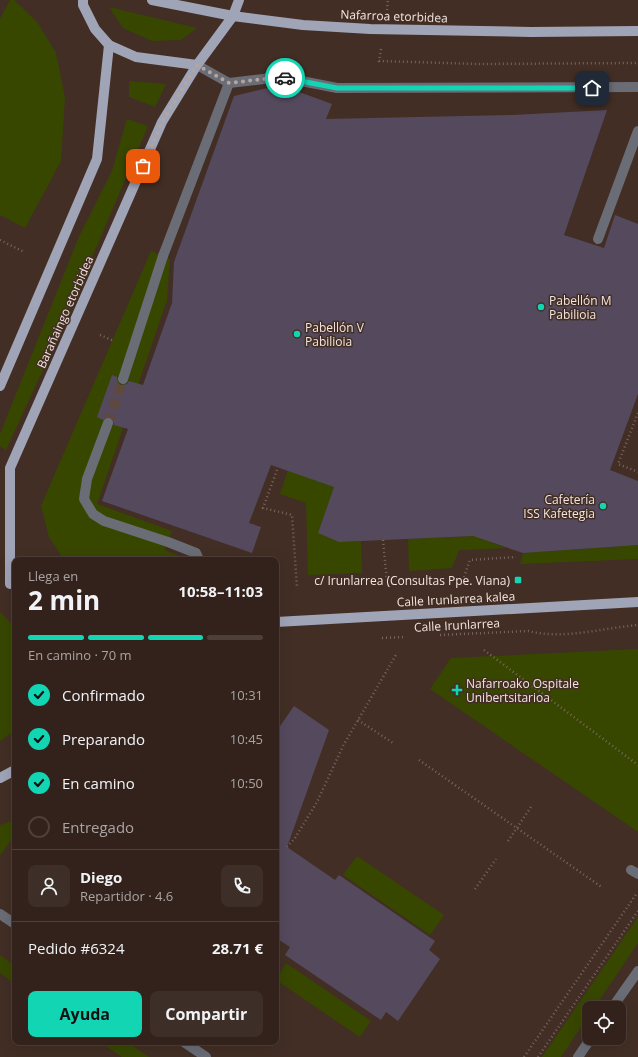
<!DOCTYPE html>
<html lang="es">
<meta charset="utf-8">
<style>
:root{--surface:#32221b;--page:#3d2f28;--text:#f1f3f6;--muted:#a8a4a3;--line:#4d3f3a;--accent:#12d5b4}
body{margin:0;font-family:"Open Sans",sans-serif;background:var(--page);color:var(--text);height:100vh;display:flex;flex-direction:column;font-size:15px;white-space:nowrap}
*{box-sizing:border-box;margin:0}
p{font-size:13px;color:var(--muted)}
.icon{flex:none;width:22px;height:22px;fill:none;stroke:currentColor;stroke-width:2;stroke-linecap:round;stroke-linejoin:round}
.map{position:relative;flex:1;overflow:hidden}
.details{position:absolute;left:12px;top:557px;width:267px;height:488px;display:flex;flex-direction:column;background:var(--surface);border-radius:8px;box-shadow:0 4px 16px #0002,0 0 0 1px var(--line)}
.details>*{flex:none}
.tools{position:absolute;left:582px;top:1001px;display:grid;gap:8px}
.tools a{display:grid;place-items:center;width:44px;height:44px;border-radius:8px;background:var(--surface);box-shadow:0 4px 16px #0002,0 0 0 1px var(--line);font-size:20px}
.pin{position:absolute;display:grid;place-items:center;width:34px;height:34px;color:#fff;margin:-17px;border-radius:8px;box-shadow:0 2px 6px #0006}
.courier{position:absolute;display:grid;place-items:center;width:40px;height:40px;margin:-20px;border:3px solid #12d5b4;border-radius:50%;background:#fff;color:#222;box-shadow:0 1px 5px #0007}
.headline em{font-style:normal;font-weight:700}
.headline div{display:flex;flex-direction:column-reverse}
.headline{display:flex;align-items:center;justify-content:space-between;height:68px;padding:0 16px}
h1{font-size:26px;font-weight:700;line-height:30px}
.bar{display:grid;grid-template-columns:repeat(4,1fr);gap:6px 4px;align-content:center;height:48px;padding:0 16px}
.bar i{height:5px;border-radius:3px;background:var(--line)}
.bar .on{background:var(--accent)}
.bar p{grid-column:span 4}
.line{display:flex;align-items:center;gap:10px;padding:0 16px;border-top:1px solid var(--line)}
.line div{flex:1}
.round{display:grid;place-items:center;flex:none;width:42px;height:42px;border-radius:8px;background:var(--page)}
ol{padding:0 16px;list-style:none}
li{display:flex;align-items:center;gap:12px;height:44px}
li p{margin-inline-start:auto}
li .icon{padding:4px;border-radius:50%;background:var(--accent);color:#111;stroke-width:4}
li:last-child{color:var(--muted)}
li i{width:22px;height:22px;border:2px solid var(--line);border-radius:50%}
.button{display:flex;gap:8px;margin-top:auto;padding:8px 16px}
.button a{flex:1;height:46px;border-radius:8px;background:var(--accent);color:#111;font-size:16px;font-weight:700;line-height:46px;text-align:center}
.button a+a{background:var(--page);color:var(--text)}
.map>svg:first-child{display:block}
.green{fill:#374700}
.building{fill:#554a5d}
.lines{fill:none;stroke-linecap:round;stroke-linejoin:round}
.minor-tunnel{stroke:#5d4940;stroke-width:10;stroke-dasharray:10 5;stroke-linecap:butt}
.path{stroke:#79665e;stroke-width:2.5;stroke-dasharray:1 3;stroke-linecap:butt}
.minor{stroke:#6a6c76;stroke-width:10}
.major{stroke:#a0a4b7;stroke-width:10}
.minor-bridge{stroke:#6a6c76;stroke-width:10}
.done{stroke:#b5a59e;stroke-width:4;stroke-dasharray:0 7.2}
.route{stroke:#12d5b4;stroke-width:5}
.poi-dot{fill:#12d5b4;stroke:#422e24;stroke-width:1.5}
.labels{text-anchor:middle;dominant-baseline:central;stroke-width:3;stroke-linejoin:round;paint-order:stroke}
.street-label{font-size:12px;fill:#f3e5df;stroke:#422e24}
.poi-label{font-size:12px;fill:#f3e5df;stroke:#422e24;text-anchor:start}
</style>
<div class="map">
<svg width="638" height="1057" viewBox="0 0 638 1057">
<rect width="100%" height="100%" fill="#422e24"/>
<g class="green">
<polygon points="10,0 14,0 38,23 56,53 65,97 61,161 25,228 0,215 0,19"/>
<polygon points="109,7 197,28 181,40 152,41 123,28"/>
<polygon points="129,81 166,84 155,107 129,97"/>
<polygon points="127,119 148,126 59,335 6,450 0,446 0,434 78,239 112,171"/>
<polygon points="151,251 170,259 167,300 97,504 172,531 165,550 189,560 64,560 49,537 41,506"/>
<polygon points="288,470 334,487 318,533 339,542 361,541 362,573 308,575 306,503 280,494"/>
<polygon points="473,536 507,548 459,550 452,568 409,571 408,539"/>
<polygon points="638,545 638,559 520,564 523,553"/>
<polygon points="0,612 15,628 15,726 11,733 0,741"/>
<polygon points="638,649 638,832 430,689 451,658"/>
<polygon points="15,820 15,834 0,856 0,825"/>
<polygon points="357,856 444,915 430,935 343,875"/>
<polygon points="638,917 638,943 594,1008 589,1008 589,1015 561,1057 542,1057"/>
<polygon points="0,955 15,966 15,984 0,973"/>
<polygon points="286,963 371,1021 360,1037 276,980"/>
<polygon points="100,1042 127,1042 149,1057 122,1057"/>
</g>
<g class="building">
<polygon points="280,85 332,104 326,119 513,115 607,110 564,235 604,248 615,215 638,224 638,394 610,470 638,481 638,545 523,553 473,536 339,542 318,533 334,487 271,465 249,523 261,527 252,553 102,501 128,429 114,425 113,419 111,417 107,417 103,420 97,417 112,375 117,377 118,383 121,385 127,384 129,381 143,385 172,303 174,262 234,96"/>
<polygon points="294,706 329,730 287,847 335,880 339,875 435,941 429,950 440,959 398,1021 386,1012 381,1020 285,955 290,947 276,938 276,732"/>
</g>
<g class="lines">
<polyline class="minor-tunnel" points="108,423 123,379"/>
<g class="path">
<polyline points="387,10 388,0"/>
<polyline points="381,49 379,61 478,64 638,63"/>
<polyline points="0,240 24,252"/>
<polyline points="100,335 114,341"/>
<polyline points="638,413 618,464 638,472"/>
<polyline points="277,470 263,508 292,515 297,587"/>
<polyline points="383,540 387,582"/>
<polyline points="464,577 470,560 516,557"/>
<path d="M 440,635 L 528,631 C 564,640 602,628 638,625"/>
<polyline points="382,638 405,637"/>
<polyline points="484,650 638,765"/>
<polyline points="358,720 393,743"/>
<polyline points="419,760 603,888"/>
<polyline points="508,841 531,807"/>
<polyline points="287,847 295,838 317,802 343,746 397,653"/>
<polyline points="475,889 496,859"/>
<polyline points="524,1057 637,893"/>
<polyline points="538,1057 638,911"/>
</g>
<g class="minor">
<polyline points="197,65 229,83 281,77 337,88 638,87"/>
<polyline points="598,239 638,131"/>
<polyline points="163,256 229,83"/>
<polyline points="108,423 87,479 84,499 93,514 104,521 168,542 196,553 199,560"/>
<polyline points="631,870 638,874"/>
<polyline points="0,914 15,924"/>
<polyline points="612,1008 638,971"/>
<polyline points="184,1042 206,1057"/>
<polyline points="578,1057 591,1038"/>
</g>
<g class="major">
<polyline points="83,0 83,5 95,29 109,45 136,57 197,65"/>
<polyline points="152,0 233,16 303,25 370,29 531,32 638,31"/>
<polyline points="0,386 97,159 109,45"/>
<polyline points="10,584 10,468 162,122 197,65 233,16 239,0"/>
<polyline points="276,622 638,602"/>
<polyline points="0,778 15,770"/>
</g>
<polyline class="minor-bridge" points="123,379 163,256"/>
</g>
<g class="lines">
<polyline class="done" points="143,166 162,122 197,65 229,83 281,77 285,78"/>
<polyline class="route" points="285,78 337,88 592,88"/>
</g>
<g class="poi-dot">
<circle cx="541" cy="307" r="4"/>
<circle cx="297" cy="334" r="4"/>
<circle cx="603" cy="506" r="4"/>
<rect x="514" y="576" width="8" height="8" rx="2"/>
<path d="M455 684h4v4h4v4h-4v4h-4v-4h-4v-4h4z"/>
</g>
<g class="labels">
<g class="street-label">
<text transform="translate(394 16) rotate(2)">Nafarroa etorbidea</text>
<text transform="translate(65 312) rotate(-66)">Barañaingo etorbidea</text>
<text transform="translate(456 599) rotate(-3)">Calle Irunlarrea kalea</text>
<text transform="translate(457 625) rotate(-3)">Calle Irunlarrea</text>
</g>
<g class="poi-label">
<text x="549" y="300">Pabellón M<tspan x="549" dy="14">Pabilioia</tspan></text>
<text x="305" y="327">Pabellón V<tspan x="305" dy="14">Pabilioia</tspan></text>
<text x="595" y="499" text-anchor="end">Cafetería<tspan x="595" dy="14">ISS Kafetegia</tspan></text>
<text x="510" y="580" text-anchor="end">c/ Irunlarrea (Consultas Ppe. Viana)</text>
<text x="466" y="683">Nafarroako Ospitale<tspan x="466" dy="14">Unibertsitarioa</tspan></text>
</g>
</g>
</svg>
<div class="tools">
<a><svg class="icon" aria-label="locate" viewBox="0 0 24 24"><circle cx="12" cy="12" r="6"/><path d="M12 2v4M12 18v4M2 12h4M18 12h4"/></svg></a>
</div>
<div class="pin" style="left:143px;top:166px;background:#ea580c"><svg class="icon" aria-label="bag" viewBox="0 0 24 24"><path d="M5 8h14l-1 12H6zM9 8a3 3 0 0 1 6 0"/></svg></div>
<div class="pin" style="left:592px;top:88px;background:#1f2937"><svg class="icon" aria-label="home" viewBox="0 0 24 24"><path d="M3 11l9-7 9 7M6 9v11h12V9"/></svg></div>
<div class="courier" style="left:285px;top:78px"><svg class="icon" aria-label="car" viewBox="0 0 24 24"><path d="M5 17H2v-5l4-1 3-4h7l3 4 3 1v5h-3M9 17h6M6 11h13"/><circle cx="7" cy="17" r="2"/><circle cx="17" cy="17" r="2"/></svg></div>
<section class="details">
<div class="headline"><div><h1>2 min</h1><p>Llega en</p></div><em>10:58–11:03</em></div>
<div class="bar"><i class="on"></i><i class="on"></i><i class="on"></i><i></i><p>En camino · 70 m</p></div>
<ol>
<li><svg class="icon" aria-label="check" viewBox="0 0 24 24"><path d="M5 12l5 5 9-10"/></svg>Confirmado<p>10:31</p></li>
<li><svg class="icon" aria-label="check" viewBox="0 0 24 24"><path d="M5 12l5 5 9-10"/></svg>Preparando<p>10:45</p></li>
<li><svg class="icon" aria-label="check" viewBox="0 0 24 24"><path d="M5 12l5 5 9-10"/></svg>En camino<p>10:50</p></li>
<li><i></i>Entregado</li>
</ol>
<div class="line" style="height:72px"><a class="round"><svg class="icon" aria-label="person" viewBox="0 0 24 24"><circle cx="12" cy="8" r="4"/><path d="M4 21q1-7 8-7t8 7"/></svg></a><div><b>Diego</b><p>Repartidor · 4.6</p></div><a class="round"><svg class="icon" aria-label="phone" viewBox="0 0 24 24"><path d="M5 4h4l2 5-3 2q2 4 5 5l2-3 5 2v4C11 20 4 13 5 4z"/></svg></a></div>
<div class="line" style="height:52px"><div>Pedido #6324</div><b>28.71 €</b></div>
<div class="button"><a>Ayuda</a><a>Compartir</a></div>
</section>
</div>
